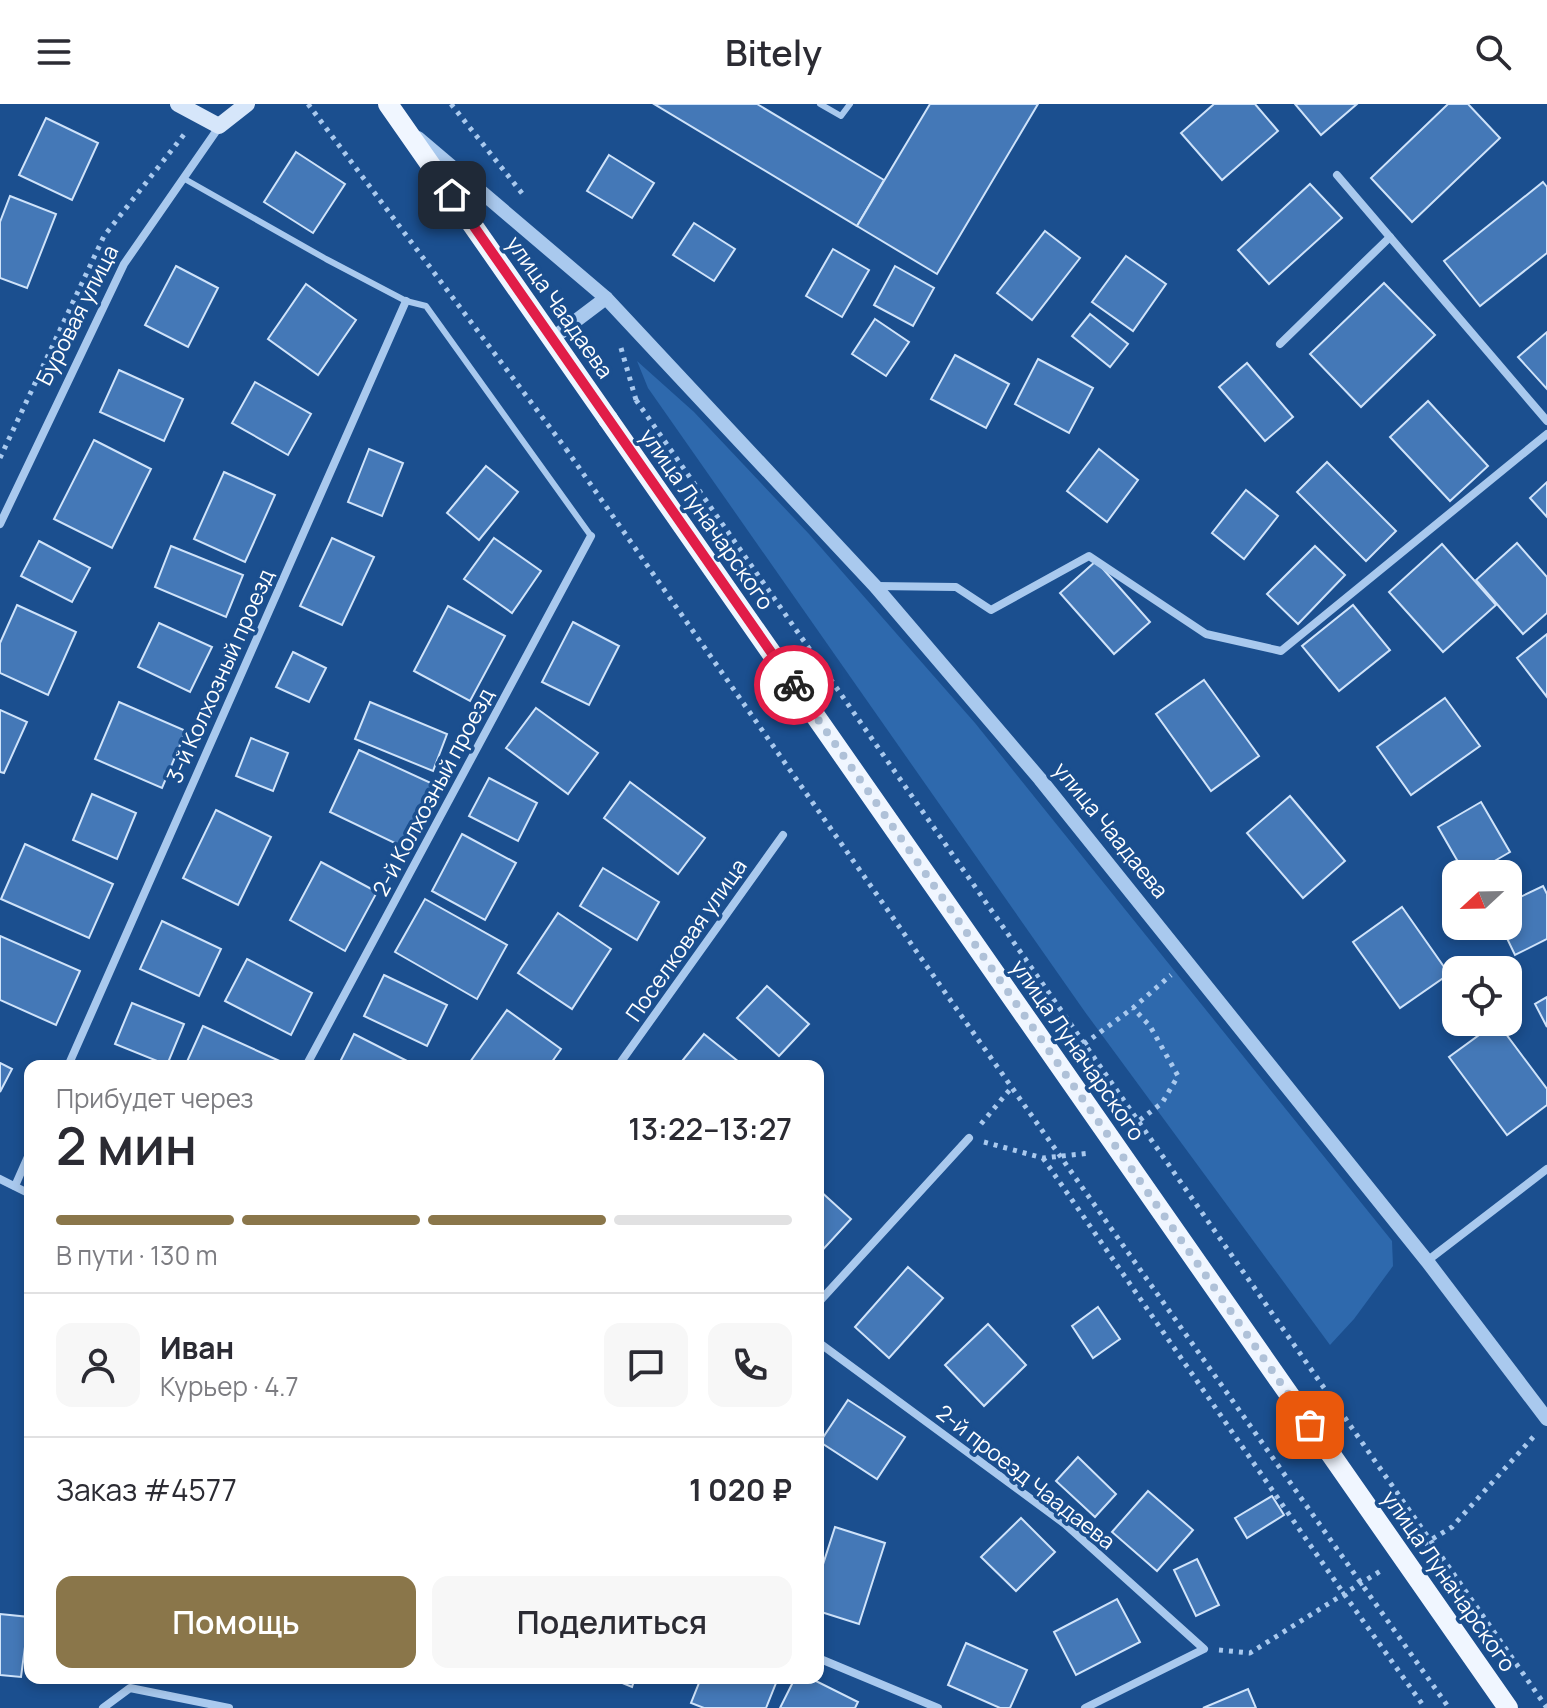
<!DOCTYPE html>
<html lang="ru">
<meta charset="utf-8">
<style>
:root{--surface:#fff;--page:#f7f7f7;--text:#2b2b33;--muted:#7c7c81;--line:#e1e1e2;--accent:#8a764a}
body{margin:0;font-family:Manrope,sans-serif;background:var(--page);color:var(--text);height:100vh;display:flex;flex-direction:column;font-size:30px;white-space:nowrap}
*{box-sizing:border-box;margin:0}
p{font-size:26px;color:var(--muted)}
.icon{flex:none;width:44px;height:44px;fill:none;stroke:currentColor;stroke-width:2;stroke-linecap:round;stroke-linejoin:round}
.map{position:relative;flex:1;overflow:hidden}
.details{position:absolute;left:24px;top:956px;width:800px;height:624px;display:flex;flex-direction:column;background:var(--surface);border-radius:16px;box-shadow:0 4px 12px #0003}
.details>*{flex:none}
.needle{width:52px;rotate:248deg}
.fabs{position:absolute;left:1442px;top:756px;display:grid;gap:16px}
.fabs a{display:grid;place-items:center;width:80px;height:80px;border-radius:16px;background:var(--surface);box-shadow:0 4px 12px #0003;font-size:40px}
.pin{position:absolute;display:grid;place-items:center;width:68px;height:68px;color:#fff;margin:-34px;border-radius:16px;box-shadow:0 4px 12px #0006}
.courier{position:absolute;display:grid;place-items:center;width:80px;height:80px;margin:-40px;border:6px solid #e11d48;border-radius:50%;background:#fff;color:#222;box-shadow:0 2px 10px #0007}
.head em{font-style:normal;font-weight:600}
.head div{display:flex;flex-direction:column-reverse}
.head{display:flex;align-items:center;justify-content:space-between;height:136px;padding:0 32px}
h1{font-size:52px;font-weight:600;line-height:60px}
.bar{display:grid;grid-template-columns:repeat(4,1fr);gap:12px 8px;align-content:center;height:96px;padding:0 32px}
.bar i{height:10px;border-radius:6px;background:var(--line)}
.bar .active{background:var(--accent)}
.bar p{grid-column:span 4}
.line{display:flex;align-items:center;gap:20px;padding:0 32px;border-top:2px solid var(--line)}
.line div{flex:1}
.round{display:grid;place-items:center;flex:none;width:84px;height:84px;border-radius:16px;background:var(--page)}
.cta{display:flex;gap:16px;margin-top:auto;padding:16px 32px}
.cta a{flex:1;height:92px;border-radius:16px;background:var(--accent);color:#fff;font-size:32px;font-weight:600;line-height:92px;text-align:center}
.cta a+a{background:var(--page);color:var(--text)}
header{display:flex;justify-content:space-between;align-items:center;height:104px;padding:0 32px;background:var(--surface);font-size:36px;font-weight:600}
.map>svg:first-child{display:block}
.green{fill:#2e69ad}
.building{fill:#4478b7;stroke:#cfe3fa;stroke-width:2}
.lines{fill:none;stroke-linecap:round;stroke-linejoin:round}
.path{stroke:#a9c9ee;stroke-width:5;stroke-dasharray:4 6;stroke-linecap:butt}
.service{stroke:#a9c9ee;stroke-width:6}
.minor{stroke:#a9c9ee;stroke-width:8}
.tertiary{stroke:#a9c9ee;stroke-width:14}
.secondary{stroke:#d6e6fa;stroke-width:16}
.primary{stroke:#f0f6ff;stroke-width:20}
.path-bridge{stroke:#a9c9ee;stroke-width:5;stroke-dasharray:4 6;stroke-linecap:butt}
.primary-bridge{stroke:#f0f6ff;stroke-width:20}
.done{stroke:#afc1d8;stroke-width:8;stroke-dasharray:0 14.4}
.route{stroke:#e11d48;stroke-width:10}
.labels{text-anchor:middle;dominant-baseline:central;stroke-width:7;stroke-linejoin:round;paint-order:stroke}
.street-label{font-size:22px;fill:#fff;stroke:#1b4f8f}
</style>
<header><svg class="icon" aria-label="menu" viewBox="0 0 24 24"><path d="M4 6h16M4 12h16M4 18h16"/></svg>Bitely<svg class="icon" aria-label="search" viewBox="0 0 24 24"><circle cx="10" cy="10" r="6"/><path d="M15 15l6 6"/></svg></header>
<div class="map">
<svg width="1547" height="1604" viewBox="0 0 1547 1604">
<rect width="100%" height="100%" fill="#1b4f8f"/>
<polygon class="green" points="637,257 694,308 809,430 975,619 1392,1137 1393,1162 1354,1215 1330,1241 1085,908 648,284"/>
<g class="building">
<polygon points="654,0 757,0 884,76 857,122"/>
<polygon points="930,0 1038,0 937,170 857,122"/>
<polygon points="1214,0 1255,0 1278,27 1222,76 1181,29"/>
<polygon points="1295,0 1357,0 1321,31"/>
<polygon points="1448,0 1468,0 1500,34 1412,118 1371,74"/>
<polygon points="46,14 98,39 72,96 19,71"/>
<polygon points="296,48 345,80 313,129 264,98"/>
<polygon points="609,51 654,79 632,114 587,87"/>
<polygon points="1543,78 1547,83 1547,149 1480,202 1444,157"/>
<polygon points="1310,80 1342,114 1269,180 1238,146"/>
<polygon points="10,92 56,110 27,184 0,174 0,118"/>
<polygon points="694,119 735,145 714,177 673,151"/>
<polygon points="1045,127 1080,154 1032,216 997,189"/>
<polygon points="833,145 869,166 842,213 806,192"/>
<polygon points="1126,152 1166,180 1133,227 1092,198"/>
<polygon points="176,162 218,184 188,243 145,221"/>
<polygon points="895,162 934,184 913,222 874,201"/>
<polygon points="1384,179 1435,231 1361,303 1310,250"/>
<polygon points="306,180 356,216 318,271 268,235"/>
<polygon points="1090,210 1128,240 1110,263 1072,232"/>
<polygon points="875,215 909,238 886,272 852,250"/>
<polygon points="1547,228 1547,285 1518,253"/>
<polygon points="955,251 1009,280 986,324 931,295"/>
<polygon points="1038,255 1093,284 1069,329 1015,300"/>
<polygon points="1247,259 1293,313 1265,337 1219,283"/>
<polygon points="119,266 183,295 164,337 100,308"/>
<polygon points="255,278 311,310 288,351 232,319"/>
<polygon points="1428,297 1488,362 1450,397 1390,333"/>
<polygon points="94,336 151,365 112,444 54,415"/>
<polygon points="369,345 403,359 382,412 348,398"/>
<polygon points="1099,345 1138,376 1107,418 1067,387"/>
<polygon points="1327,358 1396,427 1366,457 1297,388"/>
<polygon points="486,362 518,388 479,436 447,409"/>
<polygon points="224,368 275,391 245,458 194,435"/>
<polygon points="1547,378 1547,413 1530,394"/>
<polygon points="1246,386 1278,412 1244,455 1212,429"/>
<polygon points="332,434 374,453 342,521 300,502"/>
<polygon points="494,434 541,467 512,509 464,475"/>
<polygon points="39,437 90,464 72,498 21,472"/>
<polygon points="1517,439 1547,473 1547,509 1523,530 1476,476"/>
<polygon points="1442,440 1496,501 1443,548 1389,488"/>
<polygon points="171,442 243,471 226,513 155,483"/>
<polygon points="1315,442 1345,471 1298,520 1267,490"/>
<polygon points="1096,457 1150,518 1114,550 1060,489"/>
<polygon points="17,501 76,528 48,591 0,569 0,539"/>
<polygon points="1353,501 1390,546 1339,587 1302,542"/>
<polygon points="448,502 505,532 470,597 414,567"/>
<polygon points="573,518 619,542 589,601 542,578"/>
<polygon points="159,519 212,543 190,588 138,563"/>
<polygon points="1547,530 1547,593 1517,554"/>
<polygon points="293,548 326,564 309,598 276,583"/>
<polygon points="1204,576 1259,652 1211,687 1156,610"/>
<polygon points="1445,594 1480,642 1411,691 1377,643"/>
<polygon points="119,598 186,627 162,684 95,655"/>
<polygon points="370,598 447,630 433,667 355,635"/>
<polygon points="536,604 598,649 568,690 506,644"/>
<polygon points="0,606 27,618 4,669 0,668"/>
<polygon points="251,634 288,649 273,687 236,672"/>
<polygon points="359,646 433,680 403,743 330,708"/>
<polygon points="489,674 537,699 518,737 469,712"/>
<polygon points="630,678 705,734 678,770 604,714"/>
<polygon points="92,690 136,709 117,755 73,736"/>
<polygon points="1290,692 1345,757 1303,794 1247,729"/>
<polygon points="1481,698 1510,748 1472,770 1465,770 1438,723"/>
<polygon points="216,706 271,733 238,801 183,774"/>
<polygon points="462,730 516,759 485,816 432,787"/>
<polygon points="25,740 113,780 89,834 1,795"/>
<polygon points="321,758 377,788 345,847 290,816"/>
<polygon points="603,764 659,798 637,836 580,802"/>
<polygon points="1543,782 1547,790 1547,835 1515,851 1501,822 1508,822 1508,799"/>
<polygon points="425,795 507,841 477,895 395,848"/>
<polygon points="1402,803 1449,870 1400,904 1353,838"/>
<polygon points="558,809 611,845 572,905 518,869"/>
<polygon points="162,817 221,845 199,892 140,865"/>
<polygon points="0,832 80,867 56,921 0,896"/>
<polygon points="247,855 312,889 291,931 225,897"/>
<polygon points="384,871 447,901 427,942 364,912"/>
<polygon points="767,882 809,920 779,952 737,914"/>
<polygon points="1547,893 1547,923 1535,900"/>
<polygon points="132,899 184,920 167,961 115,940"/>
<polygon points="507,906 561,945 549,962 475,962 470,958"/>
<polygon points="1497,918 1547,985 1547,1001 1507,1031 1449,953"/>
<polygon points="203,922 284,959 282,962 185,962"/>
<polygon points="354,930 413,960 412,962 338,962"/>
<polygon points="704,930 744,962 678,962"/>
<polygon points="0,959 12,965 0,988"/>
<polygon points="818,1085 851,1115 818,1151"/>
<polygon points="908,1163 943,1194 889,1254 855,1223"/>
<polygon points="1098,1203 1120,1235 1093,1254 1072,1222"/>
<polygon points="988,1220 1026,1261 984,1302 945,1261"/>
<polygon points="848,1296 905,1333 877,1375 820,1338"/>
<polygon points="1078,1353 1116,1390 1095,1413 1056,1377"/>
<polygon points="1148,1387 1193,1426 1157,1467 1112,1428"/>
<polygon points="1272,1392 1284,1411 1247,1434 1235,1414"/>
<polygon points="1021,1414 1055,1448 1016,1487 981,1453"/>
<polygon points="835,1423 885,1439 859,1520 818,1507 818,1476"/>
<polygon points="1197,1455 1219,1501 1196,1512 1174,1466"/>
<polygon points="1117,1495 1140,1538 1076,1571 1054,1528"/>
<polygon points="0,1510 29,1513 21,1573 0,1571"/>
<polygon points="966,1539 1027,1566 1010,1604 1000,1604 948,1581"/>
<polygon points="610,1574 635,1574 632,1583"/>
<polygon points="701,1574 778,1574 766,1604 704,1604 691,1599"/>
<polygon points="795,1574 810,1574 858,1598 855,1604 780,1604"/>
<polygon points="1248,1585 1256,1604 1203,1604"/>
</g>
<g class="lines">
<g class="path">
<polyline points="308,0 566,345"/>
<polyline points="451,0 525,93"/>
<polyline points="621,244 636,296"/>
<polyline points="0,354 104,132 186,28"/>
<polyline points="1084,940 1133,904 1171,871"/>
<polyline points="981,1020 1012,983"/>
<polyline points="1132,1022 1162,999 1178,972 1150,922 1133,904"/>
<polyline points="984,1038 1043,1054 1091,1049"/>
<polyline points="1043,1054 1344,1490 1425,1604"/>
<polyline points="1424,1440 1452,1423 1536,1330"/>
<polyline points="1219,1546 1250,1549 1382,1466"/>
</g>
<g class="service">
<polyline points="820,0 841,12 850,0"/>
<polyline points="183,74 326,155 406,197 426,202 591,432"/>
</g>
<g class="minor">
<polyline points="1337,71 1547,317"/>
<polyline points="1280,240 1390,133"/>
<polyline points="0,420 124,160 219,23"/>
<polyline points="876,482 956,483 991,506 1089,452 1206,530 1281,547 1547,330"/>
<polyline points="68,962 406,197"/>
<polyline points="306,962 591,432"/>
<polyline points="618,962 783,731"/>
<polyline points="0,1075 30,1090"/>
<polyline points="15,1082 30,1048"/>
<polyline points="1427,1157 1547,1065"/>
<polyline points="818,1199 969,1034"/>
<polyline points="818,1238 1065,1420 1204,1545 1085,1604"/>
<polyline points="818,1554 938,1604"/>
<polyline points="103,1604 130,1584 229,1604"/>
</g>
<g class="tertiary">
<polyline points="418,34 606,194 875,482 1040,675 1427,1157 1547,1315"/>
<polyline points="553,234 606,194"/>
</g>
<polyline class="secondary" points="178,0 219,22 247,0"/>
<polyline class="primary" points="388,0 608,315"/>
<g class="path-bridge">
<polyline points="636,296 1547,1604"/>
<polyline points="566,345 965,917 1449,1604"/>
</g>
<polyline class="primary-bridge" points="608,315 1508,1604"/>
</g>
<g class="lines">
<polyline class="done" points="794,581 1310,1321"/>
<polyline class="route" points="452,91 794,581"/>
</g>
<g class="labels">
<g class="street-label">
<text transform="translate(560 203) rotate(55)">улица Чаадаева</text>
<text transform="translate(77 211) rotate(-63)">Буровая улица</text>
<text transform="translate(707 415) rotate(55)">улица Луначарского</text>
<text transform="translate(220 572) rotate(-66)">3-й Колхозный проезд</text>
<text transform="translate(433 688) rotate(-62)">2-й Колхозный проезд</text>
<text transform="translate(1111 726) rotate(51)">улица Чаадаева</text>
<text transform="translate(686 836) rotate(-55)">Поселковая улица</text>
<text transform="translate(1078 946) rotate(55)">улица Луначарского</text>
<text transform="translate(1026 1373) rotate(38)">2-й проезд Чаадаева</text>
<text transform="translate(1449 1477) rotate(55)">улица Луначарского</text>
</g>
</g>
</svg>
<div class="fabs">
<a><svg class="needle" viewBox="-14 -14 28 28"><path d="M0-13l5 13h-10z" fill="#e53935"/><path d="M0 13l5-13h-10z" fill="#7c7c81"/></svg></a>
<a><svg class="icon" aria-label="locate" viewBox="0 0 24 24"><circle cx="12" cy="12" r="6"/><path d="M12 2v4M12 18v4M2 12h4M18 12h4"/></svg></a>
</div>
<div class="pin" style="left:1310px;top:1321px;background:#ea580c"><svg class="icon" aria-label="bag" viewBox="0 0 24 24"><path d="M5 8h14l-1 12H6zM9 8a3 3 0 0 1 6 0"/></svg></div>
<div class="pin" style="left:452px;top:91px;background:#1f2937"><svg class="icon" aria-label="home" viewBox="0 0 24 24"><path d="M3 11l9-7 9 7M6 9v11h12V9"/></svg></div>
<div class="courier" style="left:794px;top:581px"><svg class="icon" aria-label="bike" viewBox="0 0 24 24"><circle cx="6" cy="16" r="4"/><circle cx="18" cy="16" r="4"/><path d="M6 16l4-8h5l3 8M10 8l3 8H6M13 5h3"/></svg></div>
<section class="details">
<div class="head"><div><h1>2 мин</h1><p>Прибудет через</p></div><em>13:22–13:27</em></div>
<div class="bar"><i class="active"></i><i class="active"></i><i class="active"></i><i></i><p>В пути · 130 m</p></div>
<div class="line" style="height:144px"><a class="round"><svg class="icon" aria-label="person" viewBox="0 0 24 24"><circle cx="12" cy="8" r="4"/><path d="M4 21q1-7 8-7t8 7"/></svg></a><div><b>Иван</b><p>Курьер · 4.7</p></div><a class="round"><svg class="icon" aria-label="chat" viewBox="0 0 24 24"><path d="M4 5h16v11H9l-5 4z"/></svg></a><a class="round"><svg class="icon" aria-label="phone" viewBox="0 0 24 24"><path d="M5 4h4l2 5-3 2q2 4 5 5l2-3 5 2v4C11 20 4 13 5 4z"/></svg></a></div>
<div class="line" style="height:104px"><div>Заказ #4577</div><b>1 020 ₽</b></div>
<div class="cta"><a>Помощь</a><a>Поделиться</a></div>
</section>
</div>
